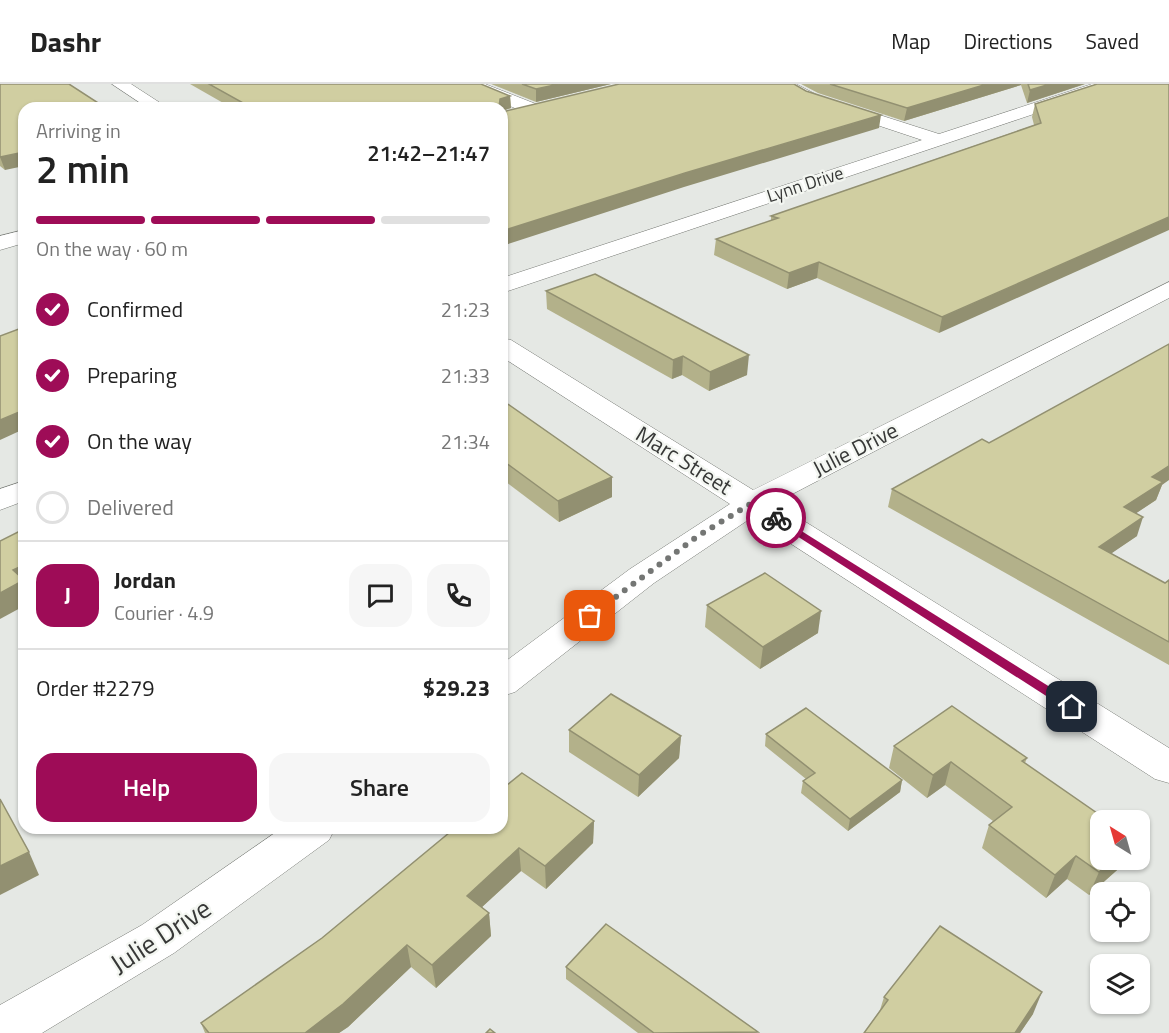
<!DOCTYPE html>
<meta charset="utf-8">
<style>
:root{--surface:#fff;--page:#f6f6f6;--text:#222;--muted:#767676;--line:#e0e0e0;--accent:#9e0c57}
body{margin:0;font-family:"Titillium Web",sans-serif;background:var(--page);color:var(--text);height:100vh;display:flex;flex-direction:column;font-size:22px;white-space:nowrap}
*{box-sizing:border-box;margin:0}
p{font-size:20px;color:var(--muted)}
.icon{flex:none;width:33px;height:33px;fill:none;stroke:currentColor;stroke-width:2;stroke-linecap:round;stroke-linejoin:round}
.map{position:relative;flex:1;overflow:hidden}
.details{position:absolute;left:18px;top:18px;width:490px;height:732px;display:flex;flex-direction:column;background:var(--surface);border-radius:18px;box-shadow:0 2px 4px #0004}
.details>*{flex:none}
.needle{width:39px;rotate:323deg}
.tools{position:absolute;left:1090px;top:726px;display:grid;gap:12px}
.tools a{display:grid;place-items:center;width:60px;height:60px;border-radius:12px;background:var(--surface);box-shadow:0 2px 4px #0004;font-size:30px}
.pin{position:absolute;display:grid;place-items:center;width:51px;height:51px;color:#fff;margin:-26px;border-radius:12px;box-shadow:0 3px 9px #0006}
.courier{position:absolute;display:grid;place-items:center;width:60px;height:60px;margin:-30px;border:4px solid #9e0c57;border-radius:50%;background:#fff;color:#222;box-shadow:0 2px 8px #0007}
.summary em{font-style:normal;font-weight:600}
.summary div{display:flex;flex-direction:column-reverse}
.summary{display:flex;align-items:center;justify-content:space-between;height:102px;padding:0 18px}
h1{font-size:39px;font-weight:600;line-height:45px}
.bar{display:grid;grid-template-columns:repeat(4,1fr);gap:9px 6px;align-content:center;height:72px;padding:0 18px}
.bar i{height:8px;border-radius:4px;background:var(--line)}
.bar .active{background:var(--accent)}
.bar p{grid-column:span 4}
.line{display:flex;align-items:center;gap:15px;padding:0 18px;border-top:2px solid var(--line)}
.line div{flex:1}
.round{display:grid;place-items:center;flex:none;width:63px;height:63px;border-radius:18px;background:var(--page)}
ol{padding:0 18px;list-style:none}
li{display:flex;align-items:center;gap:18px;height:66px}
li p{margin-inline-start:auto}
li .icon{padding:6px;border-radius:50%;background:var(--accent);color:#fff;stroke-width:4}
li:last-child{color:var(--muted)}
li i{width:33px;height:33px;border:3px solid var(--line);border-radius:50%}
.action{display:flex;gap:12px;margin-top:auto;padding:12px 18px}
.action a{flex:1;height:69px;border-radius:18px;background:var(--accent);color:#fff;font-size:24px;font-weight:600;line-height:69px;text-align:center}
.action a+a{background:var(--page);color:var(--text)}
header{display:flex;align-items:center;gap:36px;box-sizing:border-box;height:84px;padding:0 30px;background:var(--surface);border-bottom:2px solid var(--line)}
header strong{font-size:28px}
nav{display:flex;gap:33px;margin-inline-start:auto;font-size:21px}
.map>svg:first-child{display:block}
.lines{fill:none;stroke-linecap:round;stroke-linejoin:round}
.minor-casing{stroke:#787b76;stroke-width:1}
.minor{fill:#fff;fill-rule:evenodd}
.wall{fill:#b3b18a}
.shaded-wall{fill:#929071}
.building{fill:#d0cea1;stroke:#929071;stroke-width:1.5}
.route{fill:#9e0c57}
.done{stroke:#747674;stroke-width:6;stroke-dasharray:0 10.8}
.labels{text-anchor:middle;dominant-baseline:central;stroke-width:4.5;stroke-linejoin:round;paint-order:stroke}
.far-street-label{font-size:18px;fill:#373837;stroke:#f3f6f1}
.street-label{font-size:22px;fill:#373837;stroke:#f3f6f1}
.near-street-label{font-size:27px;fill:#373837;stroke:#f3f6f1}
</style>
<header>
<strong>Dashr</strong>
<nav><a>Map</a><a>Directions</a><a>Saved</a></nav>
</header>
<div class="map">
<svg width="1169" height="949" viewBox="0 0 1169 949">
<rect width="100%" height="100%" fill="#e5e8e4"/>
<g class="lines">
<g class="minor-casing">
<g id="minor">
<polygon points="112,0 131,0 168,24 148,24"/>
<polygon points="463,0 485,0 541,22 543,26 541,30 529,30 465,3"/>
<polygon points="776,0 796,0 817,11 939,50 1092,0 1116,0 1114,3 502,209 502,194 922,56 805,17"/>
<polygon points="24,146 24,159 0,166 0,152"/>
<polygon points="1169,198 1169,214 775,419 1169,664 1169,699 1155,695 751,434 654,499 515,608 502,612 502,580 630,485 730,420 502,273 502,254 511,256 753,406"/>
<polygon points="24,397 24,417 0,426 0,405"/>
<polygon points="282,744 335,744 329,756 174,869 42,949 0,949 0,921 142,841"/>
</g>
</g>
<use href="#minor" class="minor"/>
</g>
<g class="wall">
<polygon points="0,0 5,86 0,82"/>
<polygon points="190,0 481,0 510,12 511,24 502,27 502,24 232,24"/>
<polygon points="491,0 611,0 536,18"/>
<polygon points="801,0 1085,0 1027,19 1021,1 904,37 818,9"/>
<polygon points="1097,0 939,249 817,194 787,205 714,171 716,155 771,137 771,132 1034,41 1032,33 1035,20"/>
<polygon points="546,207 747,291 709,307 682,291 672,295 547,225"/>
<polygon points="502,316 612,393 612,413 559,438 502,395"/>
<polygon points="989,359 1162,401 1156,416 1136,429 1137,452 1111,469 1165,499 1169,496 1169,581 888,423 892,405"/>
<polygon points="707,521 818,549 760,585 705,543"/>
<polygon points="569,646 681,652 679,674 638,713 569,668"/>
<polygon points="766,650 902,696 900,708 848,747 801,709 803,697 806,695 765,662"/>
<polygon points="894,662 1027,674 1025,679 1125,779 1089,811 1067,795 1046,814 982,764 989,741 993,737 945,701 927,714 889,684"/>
<polygon points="594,737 593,759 546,805 521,787 482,823 489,829 491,852 436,904 411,883 348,943 339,949 205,949 201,939 322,854 455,744"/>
<polygon points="566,883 758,949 638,949 566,895"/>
<polygon points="884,913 1033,930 1020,949 864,949 880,926"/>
</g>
<g class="shaded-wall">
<polygon points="559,0 611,0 536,18 536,5"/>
<polygon points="987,0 1021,0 1021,1 904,37 907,24"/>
<polygon points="1050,0 1085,0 1027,19 1030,6"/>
<polygon points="510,12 511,24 502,27 502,24 499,24 500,15"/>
<polygon points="881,31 879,44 684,103 502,162 502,147 685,89"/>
<polygon points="24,68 24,82 5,86 0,73"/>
<polygon points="1169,133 1169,146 939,249 942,233"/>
<polygon points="819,178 817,194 787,205 789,189"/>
<polygon points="749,271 747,291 709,307 710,288"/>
<polygon points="683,272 682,291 672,295 673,276"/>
<polygon points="24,326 24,345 0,356 0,336"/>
<polygon points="1169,382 1169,396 1162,401 1156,416 1117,442 1124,423 1152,393"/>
<polygon points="612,393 612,413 559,438 558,417"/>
<polygon points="1143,433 1137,452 1093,482 1099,463"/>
<polygon points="24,481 24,522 0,535 0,509 13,486"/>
<polygon points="821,527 818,549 760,585 763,563"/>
<polygon points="681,652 679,674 638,713 639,691"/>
<polygon points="951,678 945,701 927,714 933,691"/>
<polygon points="902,696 900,708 848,747 850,735"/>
<polygon points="594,737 593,759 546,805 545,782"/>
<polygon points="519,764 521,787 469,835 467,812"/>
<polygon points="29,768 39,791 0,811 0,782"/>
<polygon points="1076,772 1067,795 1046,814 1055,791"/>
<polygon points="1113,776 1127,776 1125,779 1089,811 1099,788"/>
<polygon points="489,829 491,852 436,904 432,881"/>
<polygon points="407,861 411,883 348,943 339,949 305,949"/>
<polygon points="1042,908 1033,930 1020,949 1015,949"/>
</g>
<g class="building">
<polygon points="0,0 69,0 106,24 24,24 24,68 0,73"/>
<polygon points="209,0 481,0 510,12 500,15 499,24 252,24"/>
<polygon points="522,0 559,0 536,5"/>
<polygon points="619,0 794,0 806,7 881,31 685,89 502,147 502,28"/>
<polygon points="830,0 987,0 907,24"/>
<polygon points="1028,0 1050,0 1030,6"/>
<polygon points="1097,0 1169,0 1169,133 942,233 819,178 789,189 716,155 778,134 771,132 1041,39 1035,20"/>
<polygon points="595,190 749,271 710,288 683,272 673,276 546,207"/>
<polygon points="24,243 24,326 0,336 0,252"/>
<polygon points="1169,260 1169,382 1152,393 1163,398 1124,423 1143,433 1099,463 1165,499 1169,496 1169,558 892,405 982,355 989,359"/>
<polygon points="502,316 612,393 558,417 502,376"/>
<polygon points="24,445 24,481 13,486 24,496 0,509 0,457"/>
<polygon points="765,489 821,527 763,563 707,521"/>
<polygon points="611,610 681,652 639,691 569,646"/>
<polygon points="952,622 1027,674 1022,677 1107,736 1101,736 1101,776 1113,776 1099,788 1076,772 1055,791 989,741 1012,723 951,678 933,691 894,662"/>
<polygon points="806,624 902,696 850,735 803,697 815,689 766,650"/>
<polygon points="522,689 594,737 545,782 519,764 467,812 489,829 432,881 407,861 343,920 305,949 209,949 201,939 322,854 455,744 502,744 502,705"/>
<polygon points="0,715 29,768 0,782"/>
<polygon points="606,840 758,948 654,949 566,883"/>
<polygon points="940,842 1042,908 1015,949 864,949 888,916 884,913"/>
<polygon points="490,945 495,949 486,949"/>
</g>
<polygon class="route" points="776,431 1077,620 1077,626 1068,626 772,436 772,432"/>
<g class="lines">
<polyline class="done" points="590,532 698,452 752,419 776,434"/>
</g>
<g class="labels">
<g class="far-street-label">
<text transform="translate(805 100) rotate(-18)">Lynn Drive</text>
</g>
<g class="street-label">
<text transform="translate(855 365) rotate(-27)">Julie Drive</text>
<text transform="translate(684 376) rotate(32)">Marc Street</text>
</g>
<g class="near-street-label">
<text transform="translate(160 851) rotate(-33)">Julie Drive</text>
</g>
</g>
</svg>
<div class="tools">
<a><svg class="needle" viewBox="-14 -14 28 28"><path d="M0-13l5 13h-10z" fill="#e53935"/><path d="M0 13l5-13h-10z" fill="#767676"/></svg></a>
<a><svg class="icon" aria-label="locate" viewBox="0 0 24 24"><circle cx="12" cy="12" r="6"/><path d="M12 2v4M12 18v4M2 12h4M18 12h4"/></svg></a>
<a><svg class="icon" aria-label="layers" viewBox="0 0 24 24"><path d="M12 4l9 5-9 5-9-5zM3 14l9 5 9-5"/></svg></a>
</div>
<div class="pin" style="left:590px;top:532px;background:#ea580c"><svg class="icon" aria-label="bag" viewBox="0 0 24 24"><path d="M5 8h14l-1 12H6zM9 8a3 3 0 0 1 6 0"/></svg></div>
<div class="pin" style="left:1072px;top:623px;background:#1f2937"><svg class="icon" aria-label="home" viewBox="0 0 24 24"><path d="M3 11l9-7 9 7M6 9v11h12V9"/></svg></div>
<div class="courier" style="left:776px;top:434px"><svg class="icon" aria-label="bike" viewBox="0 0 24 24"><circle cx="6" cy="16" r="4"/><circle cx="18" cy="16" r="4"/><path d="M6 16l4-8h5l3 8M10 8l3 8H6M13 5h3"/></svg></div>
<section class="details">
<div class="summary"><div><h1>2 min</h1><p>Arriving in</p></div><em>21:42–21:47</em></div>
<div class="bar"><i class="active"></i><i class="active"></i><i class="active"></i><i></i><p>On the way · 60 m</p></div>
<ol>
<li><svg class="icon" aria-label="check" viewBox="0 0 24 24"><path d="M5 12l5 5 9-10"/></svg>Confirmed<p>21:23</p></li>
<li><svg class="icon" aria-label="check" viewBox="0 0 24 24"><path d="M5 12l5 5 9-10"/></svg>Preparing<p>21:33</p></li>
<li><svg class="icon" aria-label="check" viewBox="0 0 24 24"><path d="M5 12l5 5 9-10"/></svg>On the way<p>21:34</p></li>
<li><i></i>Delivered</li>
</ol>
<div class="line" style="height:108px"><b class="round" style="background:var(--accent);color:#fff">J</b><div><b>Jordan</b><p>Courier · 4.9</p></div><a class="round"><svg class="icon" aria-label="chat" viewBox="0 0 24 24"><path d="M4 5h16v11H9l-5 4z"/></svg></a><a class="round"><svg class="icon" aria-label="phone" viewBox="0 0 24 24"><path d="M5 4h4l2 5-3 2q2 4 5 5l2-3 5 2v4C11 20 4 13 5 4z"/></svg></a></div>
<div class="line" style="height:78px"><div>Order #2279</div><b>$29.23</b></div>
<div class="action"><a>Help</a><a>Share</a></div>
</section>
</div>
